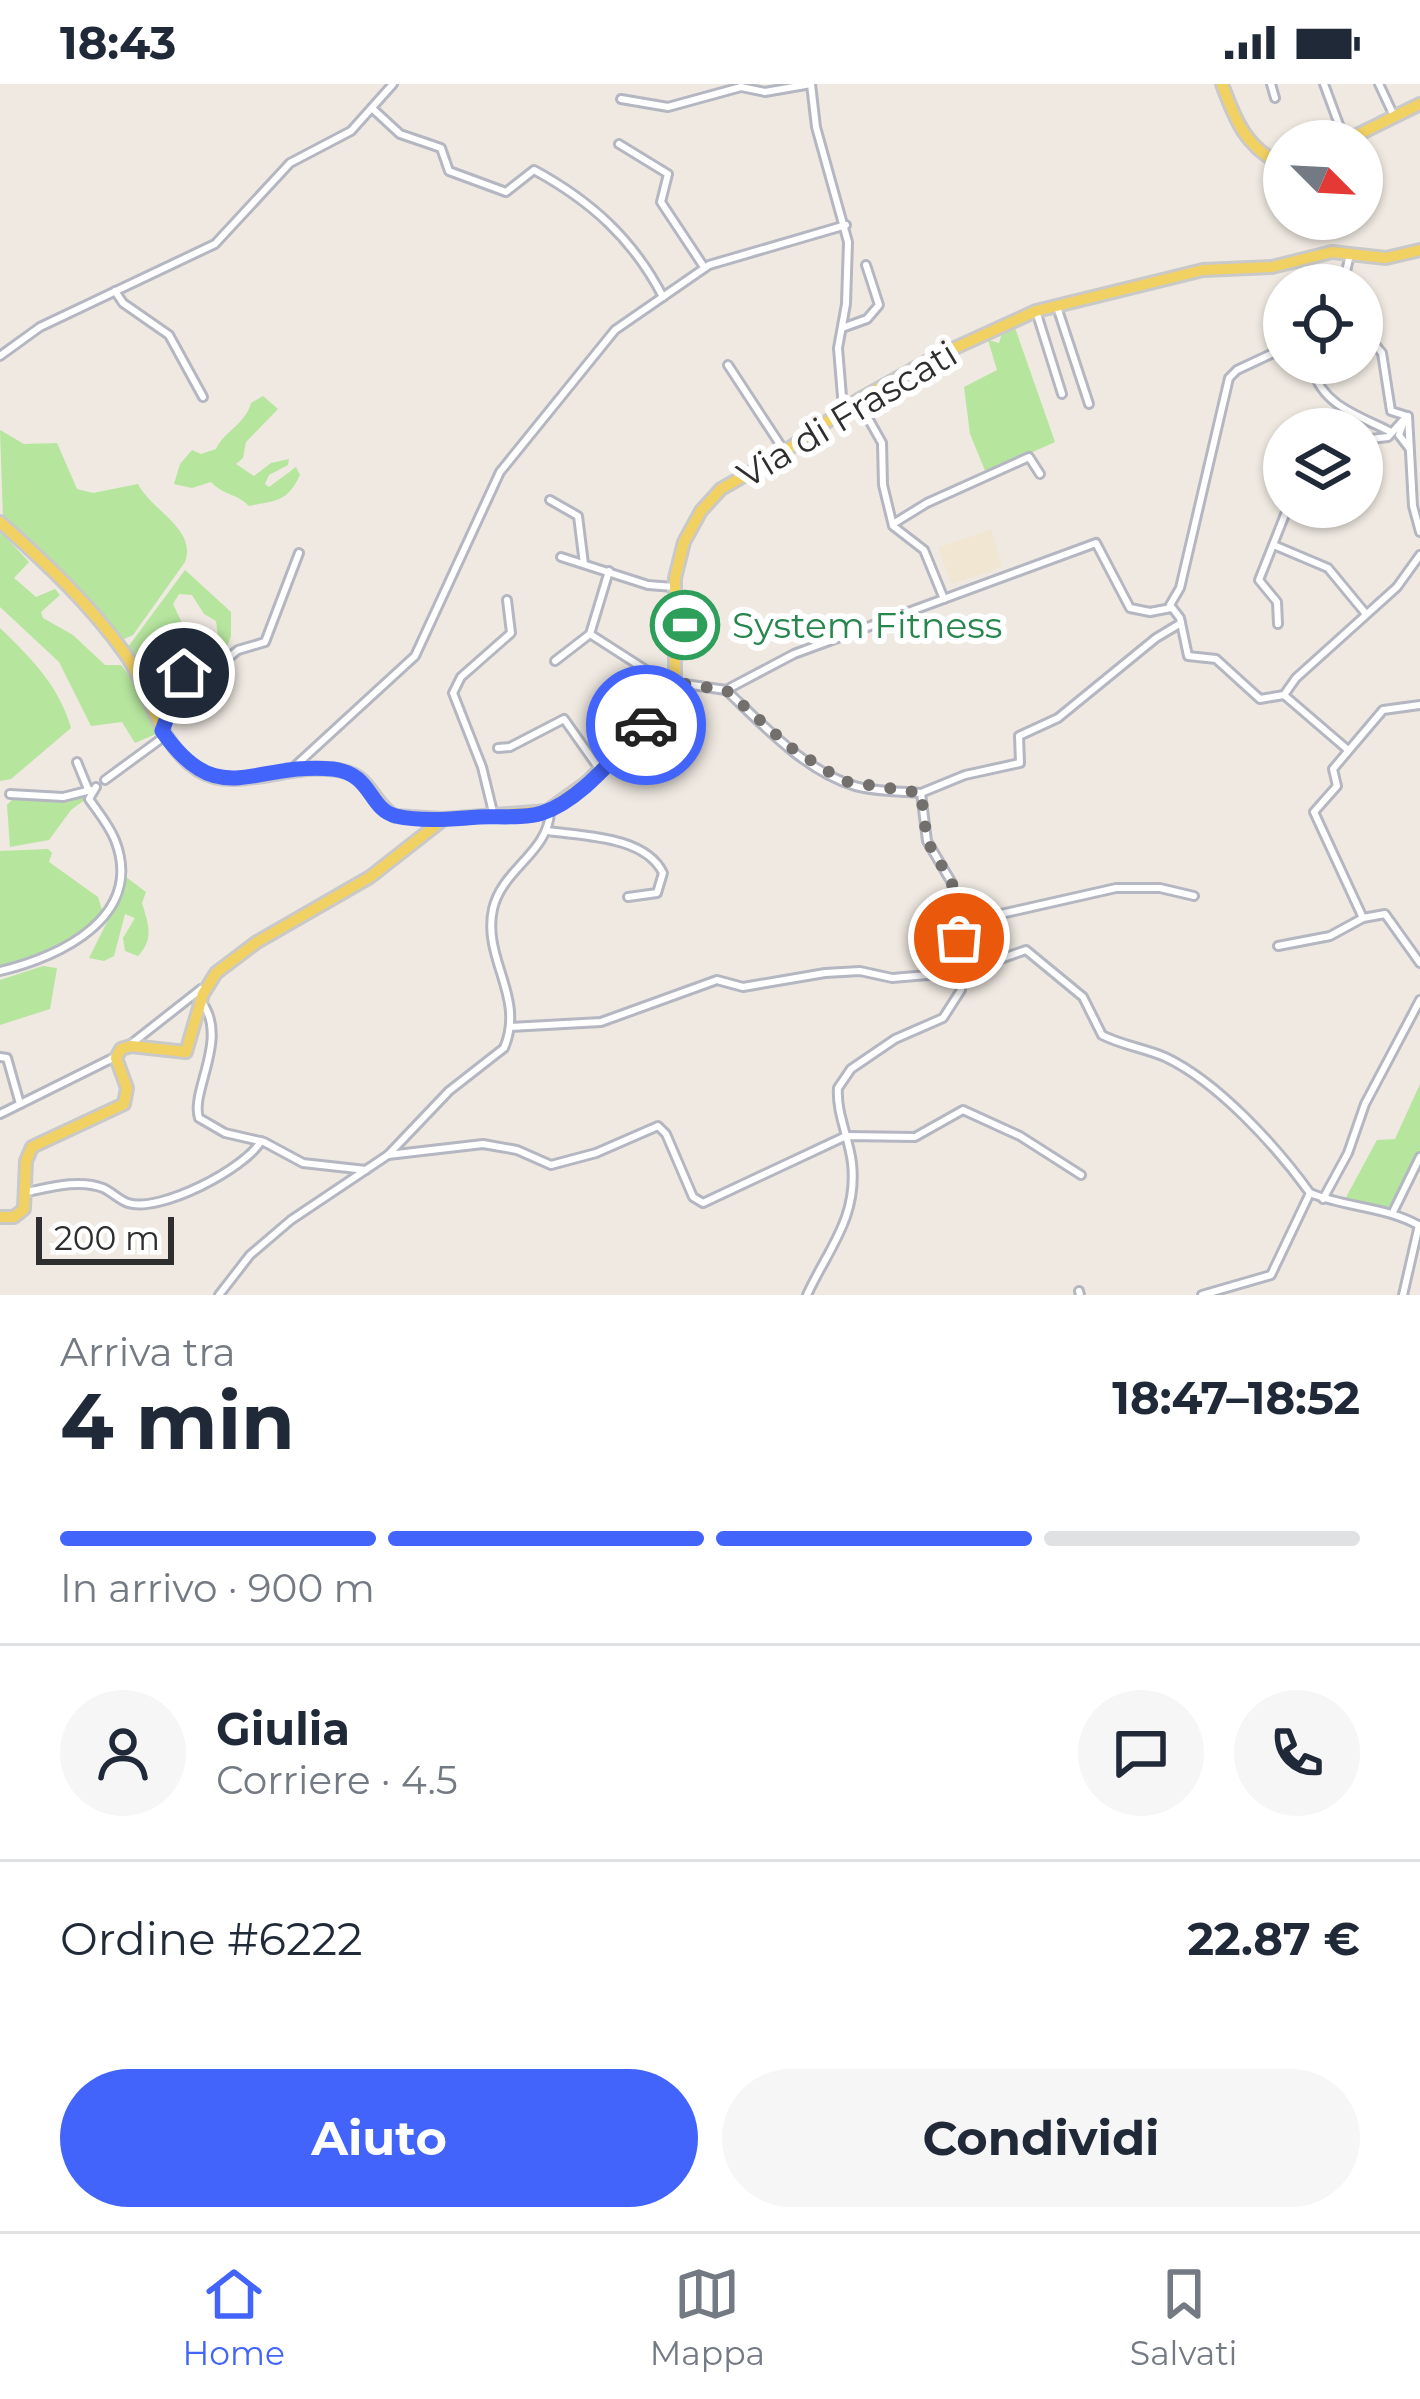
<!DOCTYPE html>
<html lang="it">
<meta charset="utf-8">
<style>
:root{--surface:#fff;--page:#f6f6f7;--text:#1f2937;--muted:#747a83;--line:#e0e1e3;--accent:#4264fb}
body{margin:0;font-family:Montserrat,sans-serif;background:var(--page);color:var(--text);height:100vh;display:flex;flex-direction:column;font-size:45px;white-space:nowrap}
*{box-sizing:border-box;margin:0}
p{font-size:39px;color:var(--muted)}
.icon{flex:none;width:66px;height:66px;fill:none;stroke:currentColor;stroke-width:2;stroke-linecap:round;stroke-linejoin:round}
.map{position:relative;height:1211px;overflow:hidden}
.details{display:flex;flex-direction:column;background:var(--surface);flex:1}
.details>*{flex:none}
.needle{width:78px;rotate:114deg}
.controls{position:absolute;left:1263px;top:36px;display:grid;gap:24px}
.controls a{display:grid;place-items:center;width:120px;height:120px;border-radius:50%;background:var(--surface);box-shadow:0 3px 9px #0004;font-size:60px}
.scale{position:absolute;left:36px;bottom:30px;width:138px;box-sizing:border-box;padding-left:12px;border:6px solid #2e2e2e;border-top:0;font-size:33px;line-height:42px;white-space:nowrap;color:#2e2e2e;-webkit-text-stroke:9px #fff;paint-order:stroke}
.pin{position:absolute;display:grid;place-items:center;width:102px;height:102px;color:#fff;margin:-51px;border:6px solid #fff;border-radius:50%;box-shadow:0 3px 12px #0007}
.courier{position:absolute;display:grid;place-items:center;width:120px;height:120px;margin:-60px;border:9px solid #4264fb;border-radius:50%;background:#fff;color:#222;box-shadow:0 3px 15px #0007}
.head em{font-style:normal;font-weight:700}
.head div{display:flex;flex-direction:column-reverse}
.head{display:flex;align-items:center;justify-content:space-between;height:204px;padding:0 60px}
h1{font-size:78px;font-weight:700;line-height:90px}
.bar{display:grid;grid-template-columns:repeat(4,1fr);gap:18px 12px;align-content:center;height:144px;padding:0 60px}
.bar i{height:15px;border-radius:9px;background:var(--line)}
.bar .active{background:var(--accent)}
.bar p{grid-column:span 4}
.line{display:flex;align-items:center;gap:30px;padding:0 60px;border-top:3px solid var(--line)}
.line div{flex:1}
.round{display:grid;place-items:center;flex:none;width:126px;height:126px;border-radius:63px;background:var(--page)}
.button{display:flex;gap:24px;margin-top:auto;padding:24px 60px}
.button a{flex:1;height:138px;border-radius:72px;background:var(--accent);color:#fff;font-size:48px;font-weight:700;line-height:138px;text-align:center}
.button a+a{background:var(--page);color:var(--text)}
.status{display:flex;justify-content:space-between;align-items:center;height:84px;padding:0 60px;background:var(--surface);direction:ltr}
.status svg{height:33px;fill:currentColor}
.menu{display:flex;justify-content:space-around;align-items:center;height:168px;border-top:3px solid var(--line);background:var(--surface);font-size:33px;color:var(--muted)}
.menu a{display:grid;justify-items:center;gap:6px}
.menu .active{color:var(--accent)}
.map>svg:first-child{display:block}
.education{fill:#f0e6d1}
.green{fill:#b6e59e}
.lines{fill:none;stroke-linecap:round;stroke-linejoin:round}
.minor-casing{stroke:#b4b7c1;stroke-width:12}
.major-casing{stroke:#c9c9c9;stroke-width:16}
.minor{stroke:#fff;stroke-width:6}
.major{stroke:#f2d163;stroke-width:10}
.done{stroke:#726f6d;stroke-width:12;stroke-dasharray:0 21.6}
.route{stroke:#4264fb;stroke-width:15}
.labels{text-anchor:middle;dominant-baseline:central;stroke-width:12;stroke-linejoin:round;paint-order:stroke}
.street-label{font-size:36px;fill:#2e2e2e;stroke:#fff}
.leisure-label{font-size:36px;fill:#27864d;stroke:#fff;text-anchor:start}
</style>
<div class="status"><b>18:43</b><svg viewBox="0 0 49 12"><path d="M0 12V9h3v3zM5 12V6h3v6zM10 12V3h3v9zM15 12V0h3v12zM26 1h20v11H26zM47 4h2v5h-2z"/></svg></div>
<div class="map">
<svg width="1420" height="1211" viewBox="0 0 1420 1211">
<rect width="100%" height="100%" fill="#efe9e1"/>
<polygon class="education" points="991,445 1002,483 952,500 938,464"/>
<g class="green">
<polygon points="1014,241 1055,358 986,389 970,350 964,303 997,286 988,256 999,259 1002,249"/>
<path d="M 263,312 L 278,325 L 246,358 L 243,374 L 236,380 L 254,392 L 271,379 L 289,375 L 288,381 L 269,391 L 265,400 L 269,403 L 296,383 L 300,391 C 287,419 276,416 249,422 C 238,410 223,411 211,398 L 192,404 L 174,400 L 180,380 L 192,366 L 201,370 L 216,365 C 225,346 245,341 251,319 Z"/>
<path d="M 0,346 L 24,360 L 57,359 L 77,405 L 93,409 L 138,400 C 152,427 197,445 185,478 L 133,551 L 124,555 L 119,552 L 3,434 Z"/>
<polygon points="0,447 29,478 14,494 36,513 55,505 60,511 41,528 43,534 73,551 105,581 121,581 137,602 156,650 135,659 122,638 91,642 59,578 0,523"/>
<polygon points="185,486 231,528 231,552 223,573 209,579 218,551 216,537 204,530 192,511 179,510 173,520 184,543 174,545 166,556 176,592 162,632 128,563"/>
<path d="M 0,544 C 31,574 59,602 71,644 L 11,695 L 0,697 Z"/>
<polygon points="81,713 86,715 71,726 49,756 10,763 7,721 12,716"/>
<polygon points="48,765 52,769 49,778 98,813 104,832 45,872 0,885 0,767"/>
<path d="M 122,790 L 146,808 L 142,819 C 148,840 155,854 138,872 L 125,867 L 123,854 L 135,834 L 125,830 L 114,872 L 104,877 L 89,874 L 120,812 Z"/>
<polygon points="43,882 57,884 50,925 0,941 0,896"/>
<polygon points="1420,1000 1420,1073 1392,1124 1344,1117 1377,1056 1395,1055"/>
</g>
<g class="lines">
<g class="minor-casing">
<g id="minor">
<polyline points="811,0 816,43 848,158 846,220 838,264 843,325"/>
<polyline points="1271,0 1275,14"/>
<polyline points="1324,0 1345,57"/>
<polyline points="1379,0 1394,32"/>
<polyline points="621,15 668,23 741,3 765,8 811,0"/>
<path d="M 374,26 L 400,50 L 441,64 L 449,87 L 506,108 L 534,86 C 591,117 633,155 663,213"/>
<polyline points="619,60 668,90 661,118 704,183"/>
<polyline points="1343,201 1350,170"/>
<polyline points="115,207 123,219 169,251 203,313"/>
<polyline points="1057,223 1089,320"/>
<polyline points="1036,227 1062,310"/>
<polyline points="842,244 867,235 879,221 866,181"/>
<polyline points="1362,245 1382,269 1391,327 1407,332"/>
<polyline points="1284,264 1237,286 1229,294 1180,504 1170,521 1180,534 1188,572 1216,575 1260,615 1284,611"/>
<polyline points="0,272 40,243 215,160 290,79 351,47 393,0"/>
<polyline points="728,281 785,368"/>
<path d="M 1313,286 C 1323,322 1360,332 1391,348"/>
<polyline points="859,318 882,359 883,401 893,442 924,466 944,515"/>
<polyline points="1408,332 1413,422 1420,448"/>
<polyline points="1405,334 1399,351 1409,364"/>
<polyline points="1362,356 1388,353 1405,334"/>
<polyline points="550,416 578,432 584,480"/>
<polyline points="893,440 927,419 1029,373 1040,390"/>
<polyline points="1276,462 1328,484 1366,530"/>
<polyline points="561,473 648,501 674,503"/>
<polyline points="1278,540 1277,518 1259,496 1288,423"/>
<polyline points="590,550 674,604"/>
<polyline points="555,577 590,550 609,487"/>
<polyline points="678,599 726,606 794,570 1096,459 1130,524 1150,528 1171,524"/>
<path d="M 726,606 C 763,641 805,687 855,702 C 876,708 899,707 921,709 L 927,757 L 952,799 L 961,906 L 943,934 L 895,955 L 851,985 L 838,1004 C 836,1028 849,1054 852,1079 C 858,1134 828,1165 807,1211"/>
<polyline points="1284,611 1296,594 1397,503 1420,471"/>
<polyline points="1284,611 1348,666"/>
<polyline points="163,643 184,589 217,583 238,566 265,558 299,469"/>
<polyline points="498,664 510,663 564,635 598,683"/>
<polyline points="77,678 88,705"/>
<polyline points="294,683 415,572 500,388 615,246 709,181 846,141"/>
<polyline points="105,696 165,652"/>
<polyline points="921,709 965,691 1020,679 1019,652 1058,634 1156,554 1181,539"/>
<polyline points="10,710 63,713 91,706"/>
<polyline points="493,728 482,683 453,609 461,593 511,549 507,516"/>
<path d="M 548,747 C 583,752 645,752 663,789 L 657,809 L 628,813"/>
<polyline points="1363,834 1314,728 1337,702 1333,685 1383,626 1420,621"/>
<polyline points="957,840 1116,804 1160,804 1194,812"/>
<polyline points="1278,862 1330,852 1363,834 1385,830 1420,879"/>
<path d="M 0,887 C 61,873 145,832 115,756 C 109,741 98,728 89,715 L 96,703"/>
<path d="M 201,917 C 230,954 190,1007 199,1034 L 225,1049 L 264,1058 L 303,1079 L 366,1086"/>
<path d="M 510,943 L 601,938 L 717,896 L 743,903 L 825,889 L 860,887 L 892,894 L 963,888 L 1026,866 L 1083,913 L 1102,951 C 1121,961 1144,964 1165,973 C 1218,998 1276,1062 1310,1109"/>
<polyline points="131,960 201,905"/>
<polyline points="0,973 7,974 20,1020"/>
<polyline points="0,1030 115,973"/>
<polyline points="388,1071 483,1060 517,1066 551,1081 596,1069 658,1042 666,1050 693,1113 703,1119 846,1052 915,1053 963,1026 1020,1052 1081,1091"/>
<path d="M 27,1108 C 51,1103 80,1095 103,1104 C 112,1108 119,1116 128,1119 C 160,1129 245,1085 261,1057"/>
<path d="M 1310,1109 C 1347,1124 1385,1122 1420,1142"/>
<polyline points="1323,1115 1348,1069 1365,1020 1420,916"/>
<polyline points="1394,1126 1420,1073"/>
<polyline points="1079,1207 1080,1211"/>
<path d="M 219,1211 L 250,1171 L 291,1136 L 388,1071 L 449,1007 L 504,964 C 526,913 482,875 493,825 C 502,785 548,769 550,728"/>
<polyline points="1202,1211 1271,1191 1310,1109"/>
<polyline points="1403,1211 1419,1141"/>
</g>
</g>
<g class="major-casing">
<g id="major">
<path d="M 1222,0 C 1235,36 1247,66 1284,81"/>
<polyline points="1345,57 1420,20"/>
<path d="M 0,438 C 45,478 91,521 126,571 C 152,609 157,659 198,686 C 238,712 299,672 350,689 C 371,696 375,721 395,732 L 444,735 L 547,727 L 586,699 L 646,641 L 675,620 L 675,494 L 684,458 L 701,427 L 721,405 L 774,375 L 858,316 L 935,273 L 1036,227 L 1203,186 L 1272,183 L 1332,168 L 1386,174 L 1420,166"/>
<polyline points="0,1133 14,1133 24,1125 26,1077 32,1063 124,1020 127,1004 116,974 121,965 131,962 186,968 203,910 216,889 257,858 370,793 444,735"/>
</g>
</g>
<use href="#minor" class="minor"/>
<use href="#major" class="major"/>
</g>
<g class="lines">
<polyline class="done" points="646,641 673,624 678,599 726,606 790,663 843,697 921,709 927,757 952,799 959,854"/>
<path class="route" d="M 184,589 L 162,647 C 219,729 253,677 333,685 C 373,690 368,725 396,732 C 422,738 452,735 478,733 C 498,732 523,735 542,729 C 582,716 617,669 646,641"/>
</g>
<defs>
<g id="stadium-ring" transform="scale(3.45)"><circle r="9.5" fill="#fff" stroke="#2e9e5b" stroke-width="1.5"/><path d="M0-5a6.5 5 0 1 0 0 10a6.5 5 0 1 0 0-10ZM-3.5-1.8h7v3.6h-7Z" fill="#2e9e5b"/></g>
</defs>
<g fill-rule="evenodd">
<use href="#stadium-ring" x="685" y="541"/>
</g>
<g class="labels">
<g class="street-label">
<text transform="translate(847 330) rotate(-31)">Via di Frascati</text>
</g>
<g class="leisure-label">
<text x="732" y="541">System Fitness</text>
</g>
</g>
</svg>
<div class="controls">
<a><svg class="needle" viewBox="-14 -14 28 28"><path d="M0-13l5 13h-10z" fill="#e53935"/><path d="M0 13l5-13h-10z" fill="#747a83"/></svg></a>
<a><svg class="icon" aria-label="locate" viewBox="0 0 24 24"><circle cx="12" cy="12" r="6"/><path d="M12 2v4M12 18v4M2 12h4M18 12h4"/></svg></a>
<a><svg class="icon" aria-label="layers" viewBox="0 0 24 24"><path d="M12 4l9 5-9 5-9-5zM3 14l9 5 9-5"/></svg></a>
</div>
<div class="scale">200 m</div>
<div class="pin" style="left:959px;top:854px;background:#ea580c"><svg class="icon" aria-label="bag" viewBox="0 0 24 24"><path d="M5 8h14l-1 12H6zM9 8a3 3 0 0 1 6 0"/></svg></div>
<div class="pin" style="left:184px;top:589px;background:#1f2937"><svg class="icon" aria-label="home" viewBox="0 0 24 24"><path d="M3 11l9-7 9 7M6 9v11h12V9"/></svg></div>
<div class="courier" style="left:646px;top:641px"><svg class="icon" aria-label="car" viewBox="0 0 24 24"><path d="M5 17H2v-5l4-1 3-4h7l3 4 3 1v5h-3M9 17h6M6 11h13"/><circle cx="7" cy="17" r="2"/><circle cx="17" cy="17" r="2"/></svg></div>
</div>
<section class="details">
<div class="head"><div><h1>4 min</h1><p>Arriva tra</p></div><em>18:47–18:52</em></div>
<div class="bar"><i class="active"></i><i class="active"></i><i class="active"></i><i></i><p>In arrivo · 900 m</p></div>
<div class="line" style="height:216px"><a class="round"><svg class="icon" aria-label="person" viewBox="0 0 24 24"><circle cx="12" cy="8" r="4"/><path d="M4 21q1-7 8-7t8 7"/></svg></a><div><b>Giulia</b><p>Corriere · 4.5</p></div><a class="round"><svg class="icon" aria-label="chat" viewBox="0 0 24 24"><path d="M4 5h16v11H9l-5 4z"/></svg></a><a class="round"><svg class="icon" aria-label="phone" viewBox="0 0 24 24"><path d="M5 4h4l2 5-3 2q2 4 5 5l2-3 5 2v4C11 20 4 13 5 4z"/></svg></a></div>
<div class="line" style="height:156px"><div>Ordine #6222</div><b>22.87 €</b></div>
<div class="button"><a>Aiuto</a><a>Condividi</a></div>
</section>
<nav class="menu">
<a class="active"><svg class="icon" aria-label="home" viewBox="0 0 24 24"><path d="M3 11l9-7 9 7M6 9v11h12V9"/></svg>Home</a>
<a><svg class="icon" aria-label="map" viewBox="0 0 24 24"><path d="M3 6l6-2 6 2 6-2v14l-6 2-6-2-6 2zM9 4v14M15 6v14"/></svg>Mappa</a>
<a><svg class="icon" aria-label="saved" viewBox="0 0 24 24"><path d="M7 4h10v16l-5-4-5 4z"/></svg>Salvati</a>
</nav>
